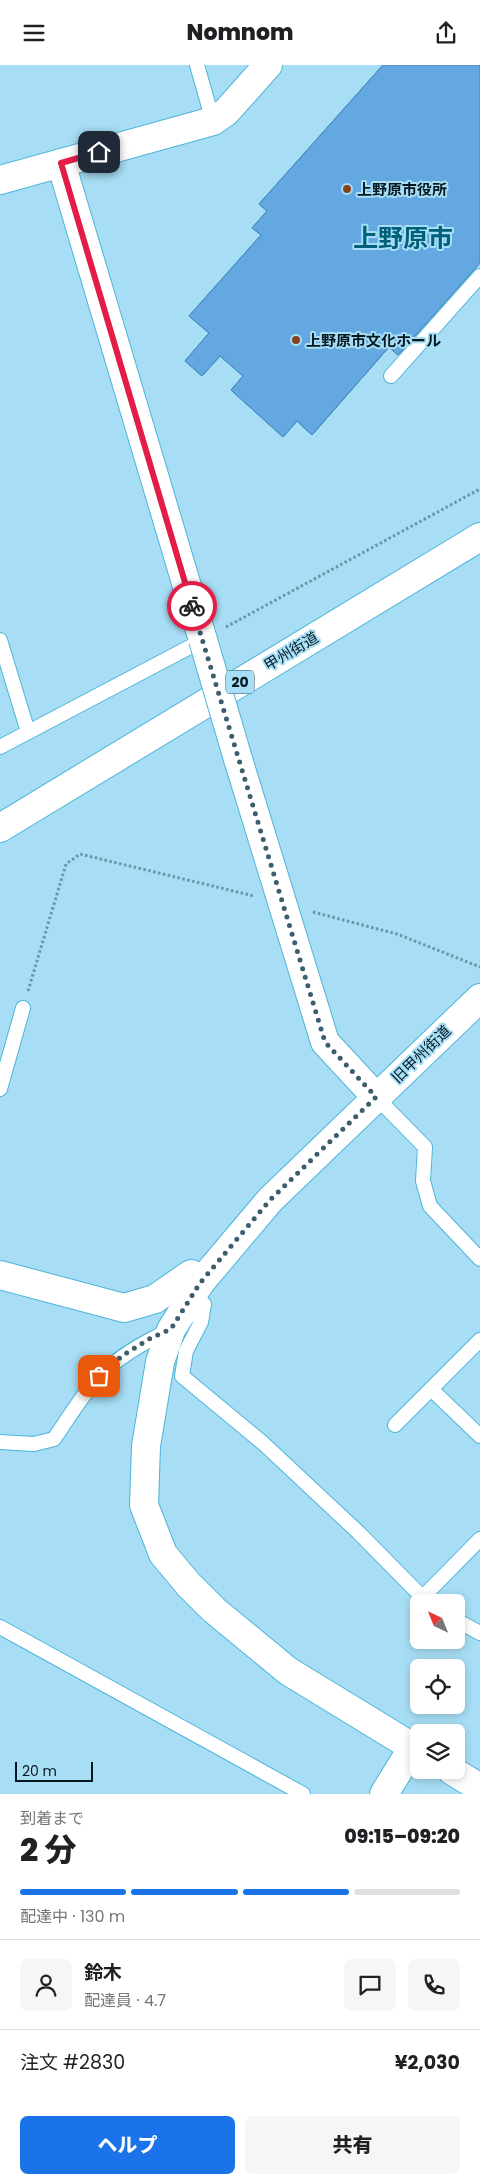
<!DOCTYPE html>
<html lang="ja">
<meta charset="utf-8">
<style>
:root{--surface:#fff;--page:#f6f6f6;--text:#202124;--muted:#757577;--line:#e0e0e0;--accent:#1a73e8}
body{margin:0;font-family:Poppins,"Noto Sans JP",sans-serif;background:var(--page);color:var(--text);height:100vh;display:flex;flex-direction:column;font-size:19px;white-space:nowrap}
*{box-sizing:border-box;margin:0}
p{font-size:16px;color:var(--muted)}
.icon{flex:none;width:28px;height:28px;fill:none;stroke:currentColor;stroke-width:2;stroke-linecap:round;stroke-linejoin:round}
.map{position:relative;height:1729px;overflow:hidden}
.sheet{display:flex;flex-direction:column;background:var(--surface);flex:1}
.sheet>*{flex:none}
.needle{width:32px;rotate:317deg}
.fabs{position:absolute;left:410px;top:1529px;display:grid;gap:10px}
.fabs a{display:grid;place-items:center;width:55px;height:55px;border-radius:8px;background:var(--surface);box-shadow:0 2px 8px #0003;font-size:25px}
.scale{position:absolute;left:15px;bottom:12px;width:78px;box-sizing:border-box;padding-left:5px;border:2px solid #031820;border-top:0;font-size:14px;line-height:18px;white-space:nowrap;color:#031820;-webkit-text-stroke:4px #a7def5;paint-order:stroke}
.pin{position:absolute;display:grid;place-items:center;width:42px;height:42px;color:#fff;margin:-21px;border-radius:10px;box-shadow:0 2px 8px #0006}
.courier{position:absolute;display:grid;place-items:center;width:50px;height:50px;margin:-25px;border:4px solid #e11d48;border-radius:50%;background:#fff;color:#222;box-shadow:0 1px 6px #0007}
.headline em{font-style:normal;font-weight:800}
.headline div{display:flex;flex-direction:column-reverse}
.headline{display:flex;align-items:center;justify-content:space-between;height:85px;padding:0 20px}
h1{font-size:32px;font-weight:800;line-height:38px}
.bar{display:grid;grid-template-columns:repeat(4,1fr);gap:8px 5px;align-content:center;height:60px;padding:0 20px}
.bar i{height:6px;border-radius:4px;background:var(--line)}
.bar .current{background:var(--accent)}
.bar p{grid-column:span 4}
.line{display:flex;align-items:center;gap:12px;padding:0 20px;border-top:1px solid var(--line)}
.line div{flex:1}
.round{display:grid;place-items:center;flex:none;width:52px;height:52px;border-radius:8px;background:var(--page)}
.primary-button{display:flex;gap:10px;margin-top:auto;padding:10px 20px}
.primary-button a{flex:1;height:58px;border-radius:8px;background:var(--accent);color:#fff;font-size:20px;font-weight:800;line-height:58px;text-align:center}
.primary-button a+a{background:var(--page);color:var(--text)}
header{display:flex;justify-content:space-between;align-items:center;height:65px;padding:0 20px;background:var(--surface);font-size:22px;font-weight:800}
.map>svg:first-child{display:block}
.building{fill:#63a8e0;stroke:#4186bc}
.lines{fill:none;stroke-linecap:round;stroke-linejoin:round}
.lane-casing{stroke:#4eb4d9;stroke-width:16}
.street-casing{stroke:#4eb4d9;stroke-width:30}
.highway-casing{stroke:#4eb4d9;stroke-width:30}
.path{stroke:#6b95a7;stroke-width:3;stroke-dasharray:2.5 2.5;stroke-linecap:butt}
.lane{stroke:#fff;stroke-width:14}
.street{stroke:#fff;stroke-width:28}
.highway{stroke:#fff;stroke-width:28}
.street-bridge-casing{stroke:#4eb4d9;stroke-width:30;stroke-linecap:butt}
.street-bridge{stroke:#fff;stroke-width:28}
.done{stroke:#3c5d6b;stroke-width:5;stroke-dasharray:0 9}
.route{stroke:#e11d48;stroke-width:6}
.poi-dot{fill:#86401c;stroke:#a7def5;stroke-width:2}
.labels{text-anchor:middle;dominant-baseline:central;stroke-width:4;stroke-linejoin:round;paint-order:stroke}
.shield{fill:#a7def5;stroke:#345360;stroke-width:1}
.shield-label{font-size:14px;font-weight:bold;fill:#031820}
.poi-label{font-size:15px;font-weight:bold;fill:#031820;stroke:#a7def5;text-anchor:start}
.street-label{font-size:15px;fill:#031820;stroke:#a7def5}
.town-label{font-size:25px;font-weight:bold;fill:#00607a;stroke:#a7def5}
</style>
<header><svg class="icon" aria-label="menu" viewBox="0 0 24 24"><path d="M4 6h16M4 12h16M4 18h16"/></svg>Nomnom<svg class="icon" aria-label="share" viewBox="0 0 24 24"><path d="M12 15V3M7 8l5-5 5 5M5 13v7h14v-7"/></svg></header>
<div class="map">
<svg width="480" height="1729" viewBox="0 0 480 1729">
<rect width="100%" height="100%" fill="#a7def5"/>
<g class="building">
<polygon points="383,0 480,0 480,142 429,95 328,205 393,265 480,171 480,198 398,290 389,282 312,370 297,356 283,372 231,325 243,311 220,291 202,311 185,296 209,268 189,251 261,170 252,163 267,146 259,139"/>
<polygon points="383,0 480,0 480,198 398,290 389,282 312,370 297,356 283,372 231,325 243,311 220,291 202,311 185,296 209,268 189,251 261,170 252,163 267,146 259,139"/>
</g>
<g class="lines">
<g class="lane-casing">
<g id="lane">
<polyline points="197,0 213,56"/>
<polyline points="391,311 480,211"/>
<polyline points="0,575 28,667"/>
<polyline points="0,682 203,575"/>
<polyline points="0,1024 23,943"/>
<polyline points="376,1032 425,1082 423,1116 430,1141 480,1194"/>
<polyline points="189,1251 204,1239 201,1257 186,1286 182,1311 264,1379 359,1468 428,1538"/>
<polyline points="431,1324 480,1371"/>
<polyline points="395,1360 480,1275"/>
<path d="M 0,1377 L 34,1379 L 54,1374 C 68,1354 83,1328 100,1311 C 120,1290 146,1276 172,1264"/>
<polyline points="422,1533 480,1474"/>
<polyline points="456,1555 480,1568"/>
<polyline points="0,1562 303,1729"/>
</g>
</g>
<g class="street-casing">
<g id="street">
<polyline points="61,98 203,575"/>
<polyline points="0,115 213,56 226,47 268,0"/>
<polyline points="238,694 325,977 376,1032"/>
<polyline points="0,1210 124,1243 155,1234 191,1209 200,1218"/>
<polyline points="419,1686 288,1606 214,1545 188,1519 163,1489 144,1440 146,1381 160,1297 171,1265 200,1218 270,1135 480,933"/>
<polyline points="451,1705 480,1723"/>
<polyline points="384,1729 413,1682"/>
</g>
</g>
<g class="highway-casing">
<polyline id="highway" points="0,763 480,472"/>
</g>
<g class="path">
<polyline points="226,562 480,424"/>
<polyline points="313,847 397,869 480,902"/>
<polyline points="28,926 66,799 80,789 254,831"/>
</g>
<use href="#lane" class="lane"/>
<use href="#street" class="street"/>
<use href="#highway" class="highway"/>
<g class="street-bridge-casing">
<polyline id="street-bridge" points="203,575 238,694"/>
</g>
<use href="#street-bridge" class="street-bridge"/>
</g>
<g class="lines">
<polyline class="done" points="99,1311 122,1291 151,1273 171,1264 200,1218 270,1135 376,1032 325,977 192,541"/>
<polyline class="route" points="99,87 61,98 192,541"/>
</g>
<g class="poi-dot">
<circle cx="347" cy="124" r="5"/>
<circle cx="296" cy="275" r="5"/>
</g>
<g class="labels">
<rect class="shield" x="226" y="605.5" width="28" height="23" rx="4"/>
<g class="shield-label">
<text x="240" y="617">20</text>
</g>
<g class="poi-label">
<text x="357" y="124">上野原市役所</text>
<text x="306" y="275">上野原市文化ホール</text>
</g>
<g class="street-label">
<text transform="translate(291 586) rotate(-31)">甲州街道</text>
<text transform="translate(421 989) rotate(-44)">旧甲州街道</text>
</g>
<g class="town-label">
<text x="403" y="173">上野原市</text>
</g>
</g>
</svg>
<div class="fabs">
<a><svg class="needle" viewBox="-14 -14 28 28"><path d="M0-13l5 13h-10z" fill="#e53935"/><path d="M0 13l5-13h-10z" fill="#757577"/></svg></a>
<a><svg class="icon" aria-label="locate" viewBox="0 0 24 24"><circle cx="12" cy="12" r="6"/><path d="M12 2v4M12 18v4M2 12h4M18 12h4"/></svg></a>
<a><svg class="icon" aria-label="layers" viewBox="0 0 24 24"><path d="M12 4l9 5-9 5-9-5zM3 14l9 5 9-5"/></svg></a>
</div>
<div class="scale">20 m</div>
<div class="pin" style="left:99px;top:1311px;background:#ea580c"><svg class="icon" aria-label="bag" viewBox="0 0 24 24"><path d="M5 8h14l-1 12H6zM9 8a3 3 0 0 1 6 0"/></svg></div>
<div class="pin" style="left:99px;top:87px;background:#1f2937"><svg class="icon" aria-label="home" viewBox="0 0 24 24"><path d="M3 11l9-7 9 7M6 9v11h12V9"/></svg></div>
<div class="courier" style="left:192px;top:541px"><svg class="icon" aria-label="bike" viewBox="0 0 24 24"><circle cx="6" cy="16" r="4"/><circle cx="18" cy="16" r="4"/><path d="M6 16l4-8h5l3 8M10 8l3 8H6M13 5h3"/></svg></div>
</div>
<section class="sheet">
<div class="headline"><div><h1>2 分</h1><p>到着まで</p></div><em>09:15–09:20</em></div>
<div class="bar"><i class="current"></i><i class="current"></i><i class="current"></i><i></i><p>配達中 · 130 m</p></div>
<div class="line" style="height:90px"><a class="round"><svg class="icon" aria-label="person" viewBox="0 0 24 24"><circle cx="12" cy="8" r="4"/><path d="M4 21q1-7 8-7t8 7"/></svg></a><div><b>鈴木</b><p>配達員 · 4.7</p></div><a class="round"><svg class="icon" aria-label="chat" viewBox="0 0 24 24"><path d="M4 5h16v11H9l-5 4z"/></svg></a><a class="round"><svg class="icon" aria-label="phone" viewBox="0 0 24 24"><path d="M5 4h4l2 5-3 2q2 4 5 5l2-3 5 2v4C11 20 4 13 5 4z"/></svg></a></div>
<div class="line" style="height:65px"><div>注文 #2830</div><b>¥2,030</b></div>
<div class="primary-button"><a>ヘルプ</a><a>共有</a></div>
</section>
